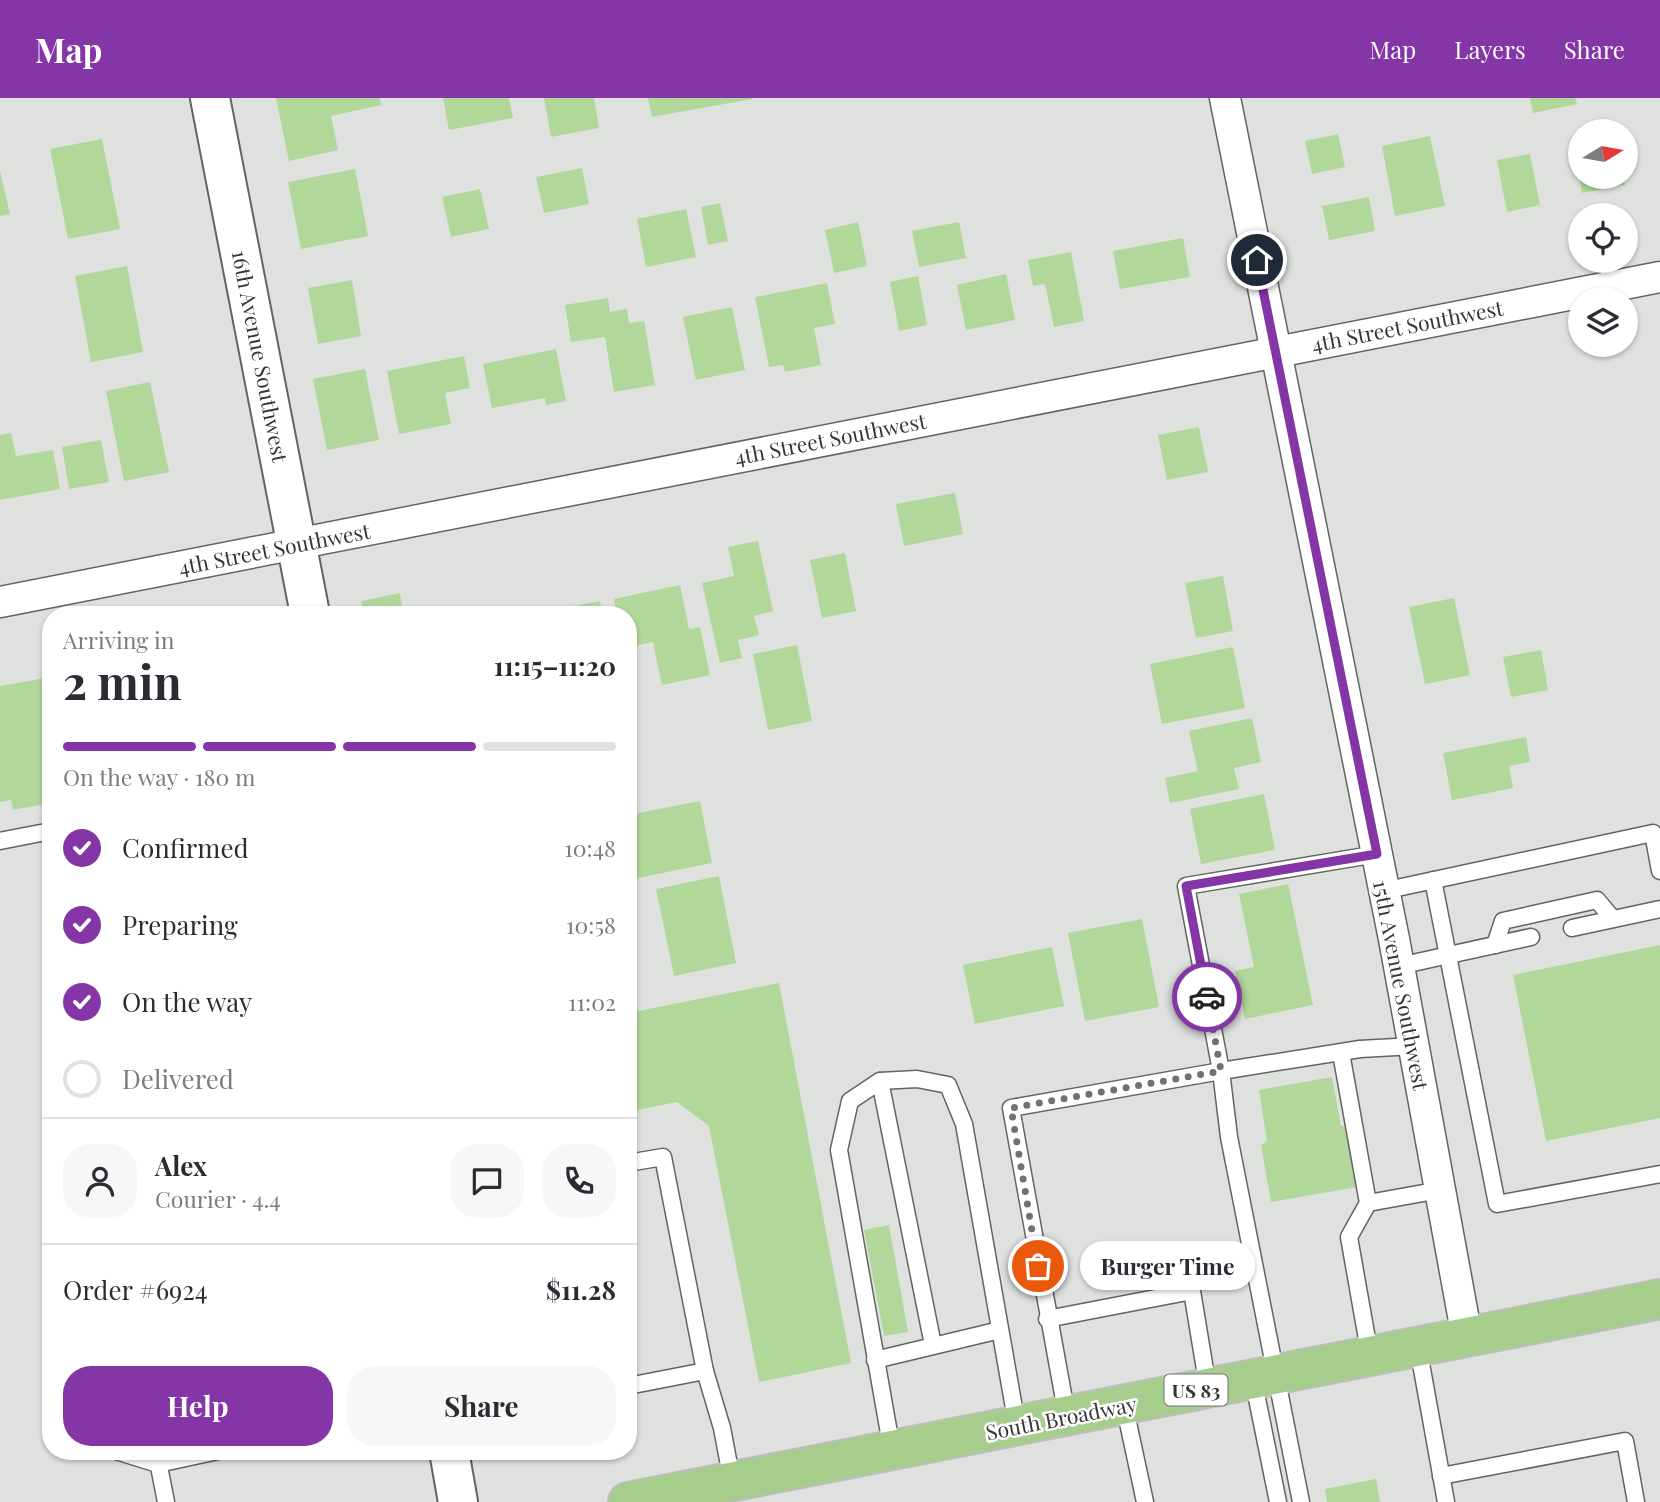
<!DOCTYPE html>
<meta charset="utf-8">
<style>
:root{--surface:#fff;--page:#f7f7f7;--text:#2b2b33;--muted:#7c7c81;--line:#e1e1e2;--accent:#8536a6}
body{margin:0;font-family:"Playfair Display",serif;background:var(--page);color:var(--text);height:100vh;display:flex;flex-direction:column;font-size:26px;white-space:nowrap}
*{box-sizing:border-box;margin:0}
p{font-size:23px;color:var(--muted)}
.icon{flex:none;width:38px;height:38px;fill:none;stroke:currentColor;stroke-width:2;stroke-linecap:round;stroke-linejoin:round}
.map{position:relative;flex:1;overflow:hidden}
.side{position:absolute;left:42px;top:508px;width:595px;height:854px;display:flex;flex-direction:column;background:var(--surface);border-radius:28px;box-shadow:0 2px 5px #0004}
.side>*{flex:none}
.needle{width:46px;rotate:79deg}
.buttons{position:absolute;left:1568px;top:21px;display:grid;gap:14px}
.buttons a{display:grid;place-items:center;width:70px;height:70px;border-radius:50%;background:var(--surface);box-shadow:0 2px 5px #0004;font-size:35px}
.pin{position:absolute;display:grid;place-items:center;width:60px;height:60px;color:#fff;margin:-30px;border:4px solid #fff;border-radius:50%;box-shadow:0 2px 7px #0007}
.courier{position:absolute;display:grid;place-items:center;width:70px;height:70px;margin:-35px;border:5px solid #8536a6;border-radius:50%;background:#fff;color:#222;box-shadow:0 2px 9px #0007}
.bubble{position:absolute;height:49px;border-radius:24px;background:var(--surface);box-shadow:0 2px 5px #0004;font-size:23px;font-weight:700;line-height:49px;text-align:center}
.head em{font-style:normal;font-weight:700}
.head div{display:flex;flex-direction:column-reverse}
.head{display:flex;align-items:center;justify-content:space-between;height:119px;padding:0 21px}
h1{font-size:46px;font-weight:700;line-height:52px}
.bar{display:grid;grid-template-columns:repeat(4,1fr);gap:10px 7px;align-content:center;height:84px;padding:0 21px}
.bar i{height:9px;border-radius:5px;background:var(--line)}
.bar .selected{background:var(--accent)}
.bar p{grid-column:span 4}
.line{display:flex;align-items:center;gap:18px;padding:0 21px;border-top:2px solid var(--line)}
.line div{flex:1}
.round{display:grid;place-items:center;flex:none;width:74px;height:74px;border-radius:28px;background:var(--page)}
ol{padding:0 21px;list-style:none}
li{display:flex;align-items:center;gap:21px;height:77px}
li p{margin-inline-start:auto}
li .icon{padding:7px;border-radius:50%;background:var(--accent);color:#fff;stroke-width:4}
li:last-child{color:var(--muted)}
li i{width:38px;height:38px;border:4px solid var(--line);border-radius:50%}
.action{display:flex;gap:14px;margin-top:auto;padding:14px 21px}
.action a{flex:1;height:80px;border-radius:28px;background:var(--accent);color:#fff;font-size:28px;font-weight:700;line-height:80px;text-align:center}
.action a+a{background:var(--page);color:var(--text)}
header{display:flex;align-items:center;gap:42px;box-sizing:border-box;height:98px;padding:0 35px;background:var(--accent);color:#fff}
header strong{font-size:33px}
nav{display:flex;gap:38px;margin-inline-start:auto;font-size:24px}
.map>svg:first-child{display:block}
.building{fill:#b1d89a}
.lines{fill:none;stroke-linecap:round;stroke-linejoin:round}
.service-casing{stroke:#626461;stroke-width:19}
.minor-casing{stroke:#626461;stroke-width:33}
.tertiary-casing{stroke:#626461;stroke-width:42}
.primary-casing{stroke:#bebebe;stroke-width:42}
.service{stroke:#fff;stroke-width:16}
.minor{stroke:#fff;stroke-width:30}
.tertiary{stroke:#fff;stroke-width:38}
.primary{stroke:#a7cd8c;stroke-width:38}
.done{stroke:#707170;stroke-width:7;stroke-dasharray:0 12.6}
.route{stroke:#8536a6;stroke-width:9}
.labels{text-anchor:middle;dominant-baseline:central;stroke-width:5;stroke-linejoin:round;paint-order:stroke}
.shield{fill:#fff;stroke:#717271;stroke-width:2}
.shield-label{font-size:19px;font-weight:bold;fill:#343534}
.street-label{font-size:21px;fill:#343534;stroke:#fff}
</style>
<header>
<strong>Map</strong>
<nav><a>Map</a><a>Layers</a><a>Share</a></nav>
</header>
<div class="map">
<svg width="1660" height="1404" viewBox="0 0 1660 1404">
<rect width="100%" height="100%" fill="#dfe1de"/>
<g class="building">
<polygon points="276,0 380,0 381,7 331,18 338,52 289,63"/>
<polygon points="443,0 509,0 513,20 449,32"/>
<polygon points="544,0 594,0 599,30 551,39"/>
<polygon points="648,0 752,0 752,1 652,19"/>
<polygon points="1530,0 1575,0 1577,6 1533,15"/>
<polygon points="1338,36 1345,69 1312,76 1305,43"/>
<polygon points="1430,38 1445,108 1395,118 1382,48"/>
<polygon points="102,41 120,131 68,141 50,51"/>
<polygon points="1530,56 1540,107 1507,114 1497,62"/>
<polygon points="582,70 589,106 544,115 536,79"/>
<polygon points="355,71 368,138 301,151 288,84"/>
<polygon points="0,73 10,116 0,118"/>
<polygon points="1579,79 1623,79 1625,87 1582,95"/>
<polygon points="480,91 489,131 451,139 442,99"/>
<polygon points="1369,99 1375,133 1329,142 1322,108"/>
<polygon points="720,105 728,143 708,147 701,109"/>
<polygon points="686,111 696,159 646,169 637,121"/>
<polygon points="858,124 867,168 834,175 825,132"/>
<polygon points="959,124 966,160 919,169 912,133"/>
<polygon points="1183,140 1190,179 1120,191 1113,153"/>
<polygon points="1071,154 1084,223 1054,229 1045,186 1033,188 1028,162"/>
<polygon points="127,168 143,254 91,264 75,178"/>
<polygon points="1006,176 1015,222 966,232 957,187"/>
<polygon points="918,178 927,227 899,233 890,184"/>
<polygon points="352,182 361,238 318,246 308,190"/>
<polygon points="827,185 835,226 814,230 821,267 785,274 783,267 769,269 755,199"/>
<polygon points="608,200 610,214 627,211 629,225 644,223 655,287 614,294 605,239 571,244 565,207"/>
<polygon points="732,209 745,272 696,282 683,219"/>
<polygon points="556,251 566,303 546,307 545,300 492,310 483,266"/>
<polygon points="464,258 470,290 445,295 451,326 399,336 387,273"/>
<polygon points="365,271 379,342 327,352 313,281"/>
<polygon points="150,284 169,374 124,383 106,293"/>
<polygon points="1199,329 1208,374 1167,382 1158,337"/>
<polygon points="11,335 16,358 53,352 60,391 0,402 0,337"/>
<polygon points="101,342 109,384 69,391 62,349"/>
<polygon points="955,395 963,436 904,448 896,406"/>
<polygon points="758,443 773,513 754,518 759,537 738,542 742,560 720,565 702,485 734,478 728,449"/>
<polygon points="845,455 856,513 822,520 810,462"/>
<polygon points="1223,478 1233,533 1196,540 1185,485"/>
<polygon points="680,487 689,531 700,529 710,577 662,587 653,544 628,549 628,516 617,516 614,501"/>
<polygon points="400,495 403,516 364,516 361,503"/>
<polygon points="1454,500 1470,577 1425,586 1409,509"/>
<polygon points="600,503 602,516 538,516 538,515"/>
<polygon points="797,547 812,623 768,632 753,556"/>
<polygon points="1233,549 1245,610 1162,626 1150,566"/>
<polygon points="1541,552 1548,592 1511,599 1503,559"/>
<polygon points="51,579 51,705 13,712 11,702 0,704 0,588"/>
<polygon points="1252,620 1261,664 1234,670 1239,691 1170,705 1165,680 1198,673 1189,633"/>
<polygon points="1526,639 1530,664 1509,668 1513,690 1452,702 1443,655"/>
<polygon points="1264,696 1275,752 1201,766 1190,711"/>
<polygon points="700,703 712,765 628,782 628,717"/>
<polygon points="719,778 736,865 674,878 656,791"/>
<polygon points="1288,786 1313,907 1245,921 1235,873 1254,869 1239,796"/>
<polygon points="1142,821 1159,909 1085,923 1068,835"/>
<polygon points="1660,847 1660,1020 1546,1043 1513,877"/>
<polygon points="1052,849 1064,908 975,926 963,867"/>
<polygon points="779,885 851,1265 759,1284 709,1028 677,1004 628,1014 628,915"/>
<polygon points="1332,979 1341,1028 1346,1027 1357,1089 1271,1104 1261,1047 1267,1043 1259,992"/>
<polygon points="889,1127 908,1234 884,1238 864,1132"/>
<polygon points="1376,1381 1380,1404 1327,1404 1325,1391"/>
</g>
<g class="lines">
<g class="service-casing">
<g id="service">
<polyline points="0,743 51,733"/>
<polyline points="1433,782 1497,1106 1660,1076"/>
<polyline points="1383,793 1653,735 1660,773"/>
<polyline points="1572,830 1660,811"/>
<polyline points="1495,847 1503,823 1597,802 1613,821"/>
<polyline points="1399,868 1531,839"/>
<polyline points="1341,955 1368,1105 1349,1139 1370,1258"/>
<polyline points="880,983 933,1247"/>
<polyline points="628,1065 663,1059 705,1273 722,1330 732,1383"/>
<polyline points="1368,1105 1440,1092"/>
<polyline points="1047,1221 1192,1193 1208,1290"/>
<polyline points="1418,1249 1446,1404"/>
<polyline points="875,1262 1000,1232"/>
<polyline points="1253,1281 1278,1404"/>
<polyline points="628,1288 705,1273"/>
<polyline points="1124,1306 1145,1404"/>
<polyline points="1067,1318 1011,1010 1221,973 1186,788 1377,756"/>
<polyline points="892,1352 839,1052 850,1003 880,983 917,981 948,987 964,1026 1017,1327"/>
<polyline points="116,1353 158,1366 218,1353"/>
<polyline points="156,1353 166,1404"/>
<polyline points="1441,1378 1625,1343 1636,1404"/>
<polyline points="1301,1404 1229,1039 1221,973 1360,951 1414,948"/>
</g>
</g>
<g class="minor-casing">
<g id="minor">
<polyline points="1225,0 1394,841 1467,1239"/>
<polyline points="0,504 1660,179"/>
</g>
</g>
<g class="tertiary-casing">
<g id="tertiary">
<polyline points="210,0 310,516"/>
<polyline points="449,1353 458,1404"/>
</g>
</g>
<g class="primary-casing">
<polyline id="primary" points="628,1404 1660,1201"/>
</g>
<use href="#service" class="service"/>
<use href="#minor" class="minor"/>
<use href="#tertiary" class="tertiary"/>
<use href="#primary" class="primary"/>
</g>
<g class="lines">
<polyline class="done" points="1038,1168 1011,1010 1221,973 1207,899"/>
<polyline class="route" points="1207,899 1186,788 1377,756 1257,162"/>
</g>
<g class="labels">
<rect class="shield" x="1164.5" y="1276.5" width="63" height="31" rx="5"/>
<g class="shield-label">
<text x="1196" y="1292">US 83</text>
</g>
<g class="street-label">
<text transform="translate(1407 227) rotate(-11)">4th Street Southwest</text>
<text transform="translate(261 258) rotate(79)">16th Avenue Southwest</text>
<text transform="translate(830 340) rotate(-11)">4th Street Southwest</text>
<text transform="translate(274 450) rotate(-11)">4th Street Southwest</text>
<text transform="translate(1402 887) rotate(79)">15th Avenue Southwest</text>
<text transform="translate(1061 1319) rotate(-11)">South Broadway</text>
</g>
</g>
</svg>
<div class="buttons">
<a><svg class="needle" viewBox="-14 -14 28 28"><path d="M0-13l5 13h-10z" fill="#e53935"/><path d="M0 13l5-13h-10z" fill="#7c7c81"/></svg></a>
<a><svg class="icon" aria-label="locate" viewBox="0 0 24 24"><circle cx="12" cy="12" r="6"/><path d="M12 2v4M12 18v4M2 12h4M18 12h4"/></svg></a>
<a><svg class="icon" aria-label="layers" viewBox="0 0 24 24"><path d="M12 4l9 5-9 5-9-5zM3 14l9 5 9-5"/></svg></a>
</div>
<div class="pin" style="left:1038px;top:1168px;background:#ea580c"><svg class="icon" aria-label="bag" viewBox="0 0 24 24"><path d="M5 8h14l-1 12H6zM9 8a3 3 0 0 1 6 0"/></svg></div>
<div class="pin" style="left:1257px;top:162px;background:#1f2937"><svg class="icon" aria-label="home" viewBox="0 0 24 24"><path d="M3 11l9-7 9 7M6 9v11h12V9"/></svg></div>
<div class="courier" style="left:1207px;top:899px"><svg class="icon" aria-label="car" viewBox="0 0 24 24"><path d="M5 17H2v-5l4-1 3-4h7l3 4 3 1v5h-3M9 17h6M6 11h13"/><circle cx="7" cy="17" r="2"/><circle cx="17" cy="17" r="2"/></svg></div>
<div class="bubble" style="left:1080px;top:1143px;width:175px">Burger Time</div>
<section class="side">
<div class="head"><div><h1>2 min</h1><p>Arriving in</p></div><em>11:15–11:20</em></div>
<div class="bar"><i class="selected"></i><i class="selected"></i><i class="selected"></i><i></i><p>On the way · 180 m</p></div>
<ol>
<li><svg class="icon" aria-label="check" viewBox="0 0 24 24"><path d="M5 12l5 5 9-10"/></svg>Confirmed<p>10:48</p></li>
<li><svg class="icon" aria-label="check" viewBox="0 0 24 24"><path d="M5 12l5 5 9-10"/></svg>Preparing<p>10:58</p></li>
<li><svg class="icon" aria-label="check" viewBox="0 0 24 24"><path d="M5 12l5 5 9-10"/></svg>On the way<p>11:02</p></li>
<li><i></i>Delivered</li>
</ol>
<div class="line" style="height:126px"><a class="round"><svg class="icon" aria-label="person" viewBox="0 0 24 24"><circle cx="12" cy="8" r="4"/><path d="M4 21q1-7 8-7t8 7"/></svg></a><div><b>Alex</b><p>Courier · 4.4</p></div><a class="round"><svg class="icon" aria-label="chat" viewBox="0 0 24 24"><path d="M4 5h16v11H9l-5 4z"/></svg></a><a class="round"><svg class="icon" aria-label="phone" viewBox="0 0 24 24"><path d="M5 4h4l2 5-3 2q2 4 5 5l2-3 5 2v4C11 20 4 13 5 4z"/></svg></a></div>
<div class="line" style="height:91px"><div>Order #6924</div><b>$11.28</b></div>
<div class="action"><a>Help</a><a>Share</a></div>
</section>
</div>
